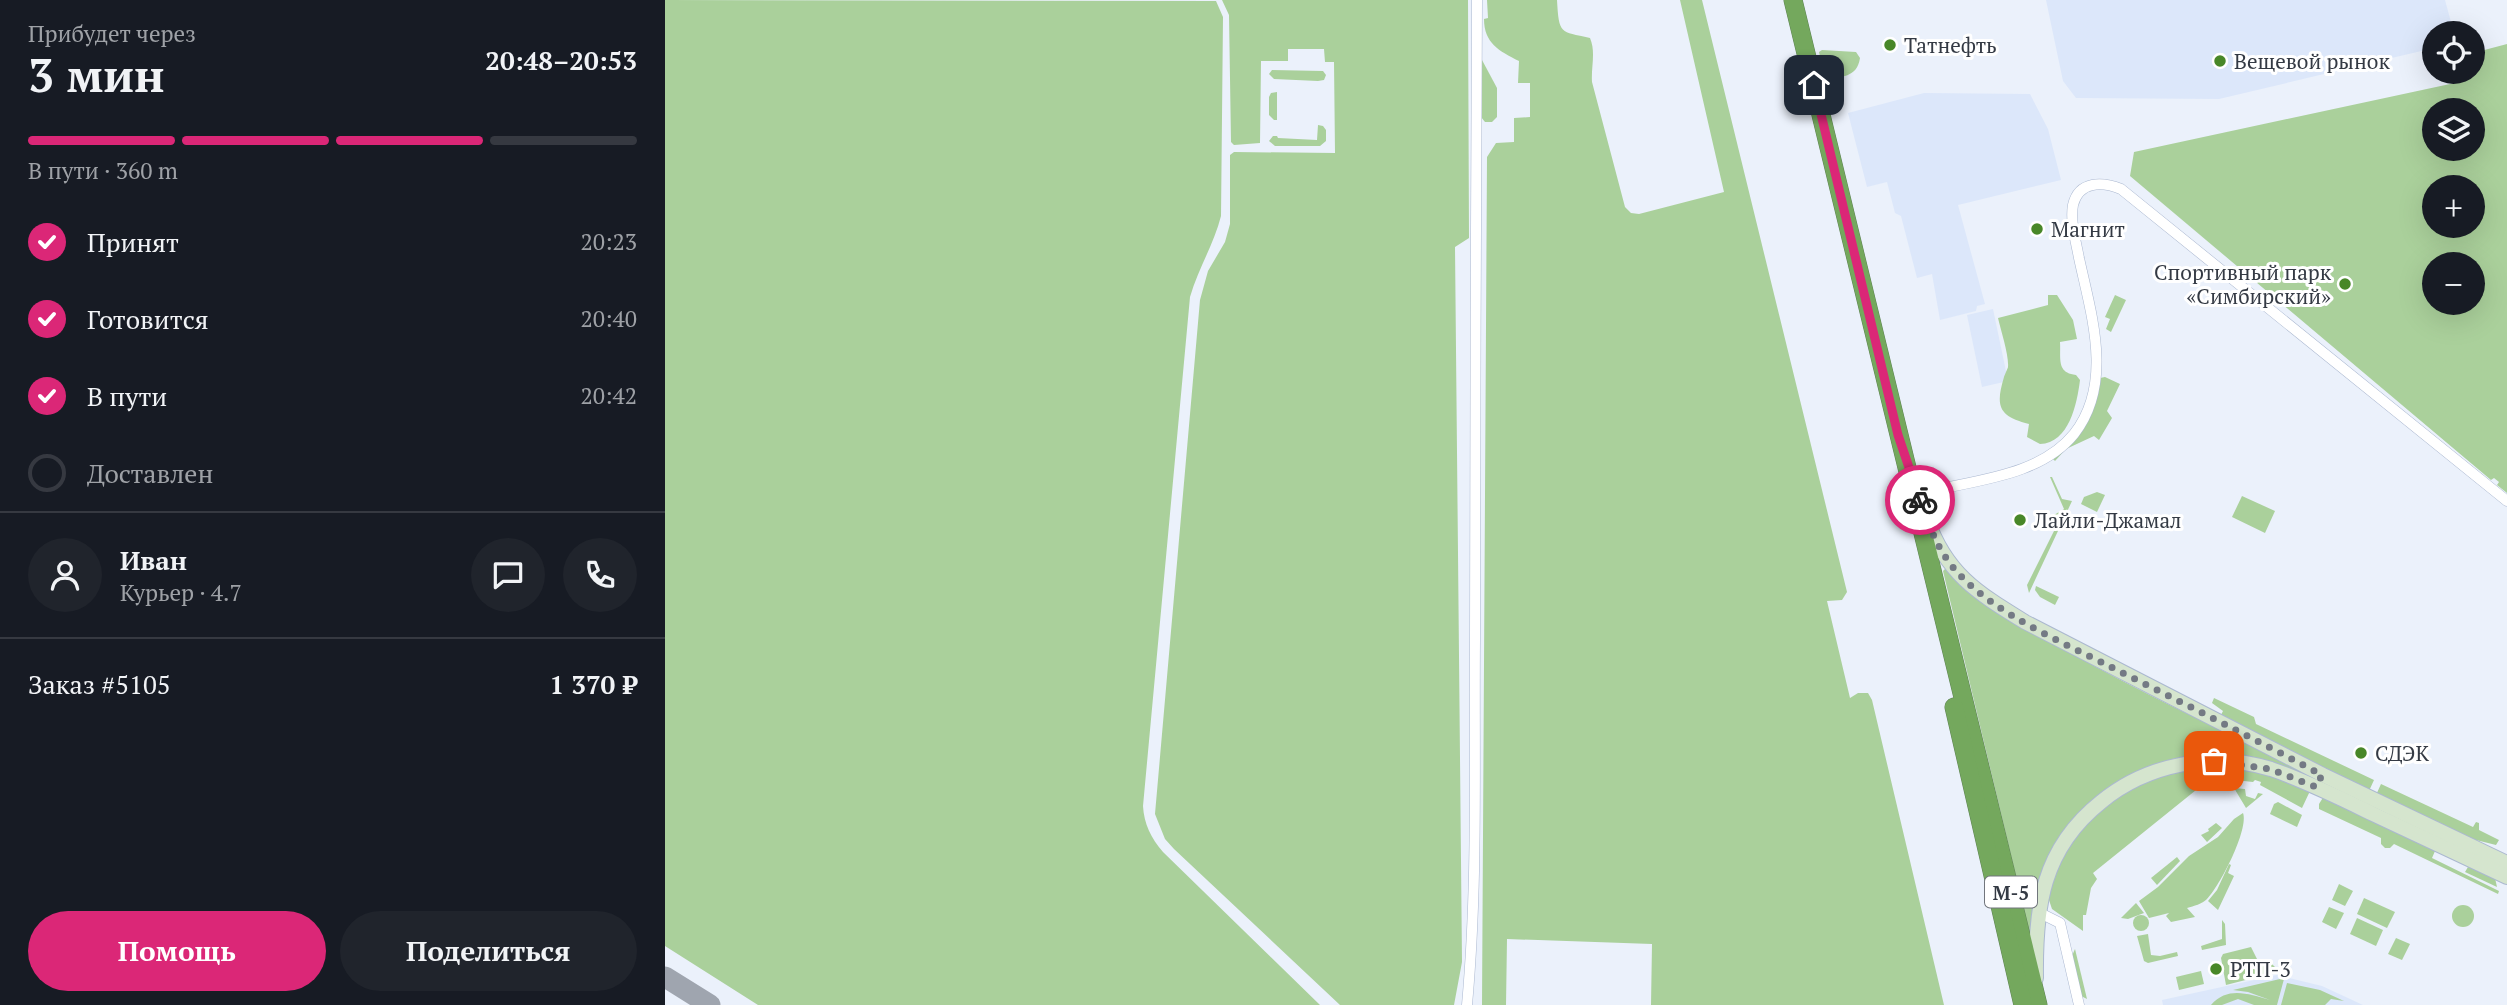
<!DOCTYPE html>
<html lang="ru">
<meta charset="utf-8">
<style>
:root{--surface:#171b24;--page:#20242c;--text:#f1f3f6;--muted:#9ea1a6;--line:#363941;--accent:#db2777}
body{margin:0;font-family:"PT Serif",serif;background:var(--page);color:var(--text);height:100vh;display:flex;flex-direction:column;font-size:26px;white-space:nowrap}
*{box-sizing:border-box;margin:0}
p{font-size:23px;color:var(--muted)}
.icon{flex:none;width:38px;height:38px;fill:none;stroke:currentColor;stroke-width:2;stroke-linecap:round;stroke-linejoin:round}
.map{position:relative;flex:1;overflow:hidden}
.details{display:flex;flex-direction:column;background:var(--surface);width:665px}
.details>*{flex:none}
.fabs{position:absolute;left:1757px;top:21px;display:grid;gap:14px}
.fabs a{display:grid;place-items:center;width:63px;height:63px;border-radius:50%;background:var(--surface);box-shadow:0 7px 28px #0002;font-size:35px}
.pin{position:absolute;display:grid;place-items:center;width:60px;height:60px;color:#fff;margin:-30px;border-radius:14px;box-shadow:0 4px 10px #0006}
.courier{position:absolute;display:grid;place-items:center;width:70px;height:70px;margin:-35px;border:5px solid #db2777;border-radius:50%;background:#fff;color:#222;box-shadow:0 2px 9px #0007}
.headline em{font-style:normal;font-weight:700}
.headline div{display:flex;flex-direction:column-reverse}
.headline{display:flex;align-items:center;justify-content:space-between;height:119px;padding:0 28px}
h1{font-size:46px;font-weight:700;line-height:52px}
.bar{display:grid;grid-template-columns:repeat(4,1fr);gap:10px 7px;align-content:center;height:84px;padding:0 28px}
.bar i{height:9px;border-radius:5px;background:var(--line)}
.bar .on{background:var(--accent)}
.bar p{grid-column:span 4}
.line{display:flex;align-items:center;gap:18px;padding:0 28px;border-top:2px solid var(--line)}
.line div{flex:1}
.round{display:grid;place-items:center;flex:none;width:74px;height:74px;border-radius:37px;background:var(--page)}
ol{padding:0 28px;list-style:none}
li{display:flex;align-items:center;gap:21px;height:77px}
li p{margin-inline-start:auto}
li .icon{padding:7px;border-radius:50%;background:var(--accent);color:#fff;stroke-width:4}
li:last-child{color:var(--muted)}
li i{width:38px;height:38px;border:4px solid var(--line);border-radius:50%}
.action{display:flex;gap:14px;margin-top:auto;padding:14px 28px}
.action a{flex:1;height:80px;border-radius:42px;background:var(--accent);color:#fff;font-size:28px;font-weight:700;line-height:80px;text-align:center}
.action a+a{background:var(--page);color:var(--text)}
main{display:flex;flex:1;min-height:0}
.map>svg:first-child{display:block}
.built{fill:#dce7fa}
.green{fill:#aad09b;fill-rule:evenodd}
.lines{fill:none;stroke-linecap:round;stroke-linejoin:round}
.taxiway{stroke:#9fa5af;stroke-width:21}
.street-casing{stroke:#abb8d0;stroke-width:11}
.secondary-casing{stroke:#abb8d0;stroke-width:16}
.highway-casing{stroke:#5e8254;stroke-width:19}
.street{stroke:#fff;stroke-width:10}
.secondary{stroke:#d5e5ce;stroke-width:14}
.highway{stroke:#74a85d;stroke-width:18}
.done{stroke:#747a84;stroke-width:7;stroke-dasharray:0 12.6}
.route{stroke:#db2777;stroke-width:9}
.poi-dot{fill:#488728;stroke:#fff;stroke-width:2.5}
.labels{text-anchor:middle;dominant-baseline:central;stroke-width:6;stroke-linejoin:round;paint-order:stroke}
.shield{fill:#fff;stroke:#71757c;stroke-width:2}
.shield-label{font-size:19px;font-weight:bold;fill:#343a44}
.poi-label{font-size:21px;fill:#343a44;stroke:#fff;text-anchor:start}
</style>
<main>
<section class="details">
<div class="headline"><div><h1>3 мин</h1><p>Прибудет через</p></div><em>20:48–20:53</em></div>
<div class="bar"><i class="on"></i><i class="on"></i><i class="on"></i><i></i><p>В пути · 360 m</p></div>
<ol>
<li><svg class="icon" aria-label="check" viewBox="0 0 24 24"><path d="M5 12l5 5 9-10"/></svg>Принят<p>20:23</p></li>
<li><svg class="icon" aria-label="check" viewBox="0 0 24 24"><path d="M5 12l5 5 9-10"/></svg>Готовится<p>20:40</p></li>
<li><svg class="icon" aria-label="check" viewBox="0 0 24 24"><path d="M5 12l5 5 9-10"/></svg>В пути<p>20:42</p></li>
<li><i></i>Доставлен</li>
</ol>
<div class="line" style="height:126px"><a class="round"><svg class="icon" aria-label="person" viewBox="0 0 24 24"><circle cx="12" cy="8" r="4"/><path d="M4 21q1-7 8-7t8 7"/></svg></a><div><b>Иван</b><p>Курьер · 4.7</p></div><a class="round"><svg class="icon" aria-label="chat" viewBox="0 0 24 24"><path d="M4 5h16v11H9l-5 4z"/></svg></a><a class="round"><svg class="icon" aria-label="phone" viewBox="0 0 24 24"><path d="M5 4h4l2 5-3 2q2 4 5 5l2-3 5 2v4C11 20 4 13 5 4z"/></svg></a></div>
<div class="line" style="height:91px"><div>Заказ #5105</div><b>1 370 ₽</b></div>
<div class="action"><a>Помощь</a><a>Поделиться</a></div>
</section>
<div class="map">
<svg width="1842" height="1005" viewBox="0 0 1842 1005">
<rect width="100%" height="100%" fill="#ebf1fb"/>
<g class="built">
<polygon points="1381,0 1780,0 1789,33 1769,33 1769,48 1554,99 1411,98 1398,81"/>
<polygon points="1259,93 1365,94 1383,129 1396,180 1293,205 1320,304 1312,306 1311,311 1275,320 1267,274 1252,278 1236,216 1230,213 1222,182 1202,187 1183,113"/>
<polygon points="1328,309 1343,381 1317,387 1302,315"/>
<polygon points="1612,975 1657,986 1698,1005 1498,1005 1497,1000"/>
</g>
<g class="green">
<path d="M 0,0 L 551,1 L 558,17 L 556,216 C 549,244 533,269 525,297 L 478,806 C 479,824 486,838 498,852 L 655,1005 L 93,1005 L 0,946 Z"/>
<polygon points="557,0 803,0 804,238 790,247 797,962 789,1005 675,1005 509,849 500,839 490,814 535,300 543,271 560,242 565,224 565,155 569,152 670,153 669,62 660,62 659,49 623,49 623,61 596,61 595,143 569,145 566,142 564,15"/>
<path d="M 822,0 L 892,0 C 894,35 895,31 925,38 C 931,52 926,67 927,82 L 960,207 L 966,213 L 974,214 L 1059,192 L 1015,0 L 1037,0 L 1182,592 L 1177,600 L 1162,601 L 1185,698 L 1193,693 L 1203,693 L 1207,700 L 1279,1005 L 986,1005 L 987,944 L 842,939 L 841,1005 L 817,1005 L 822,157 L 831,143 L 849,142 L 849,118 L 865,117 L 865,83 L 853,83 L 854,61 C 834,51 819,43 819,19 L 823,18 Z"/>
<path d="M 1842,44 L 1842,493 L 1832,485 L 1834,482 L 1829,478 L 1826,480 L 1465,176 L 1469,152 L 1799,81 L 1798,72 L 1808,72 L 1808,53 ZM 1769,110 L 1808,110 L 1808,149 L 1769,149 ZM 1808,187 L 1808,226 L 1769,226 L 1769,187 ZM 1808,264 L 1808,303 L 1769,303 L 1769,264 Z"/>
<path d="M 1157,50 L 1191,52 L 1195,58 C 1192,78 1176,77 1160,78 L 1154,52 Z"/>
<polygon points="817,60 832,88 832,117 827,122 820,122 816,117"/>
<polygon points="607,70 658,71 661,75 659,80 653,81 609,79 604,74"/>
<polygon points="612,92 612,120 609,120 604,115 604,97 606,93"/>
<polygon points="653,125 658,126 661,130 661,141 655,146 610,146 604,141 608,136 612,136 613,138 652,140"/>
<path d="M 1383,295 L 1392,295 L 1408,320 L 1412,339 L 1395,342 C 1396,358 1391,373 1411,375 L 1415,380 C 1412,404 1404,443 1375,444 L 1362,437 L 1364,424 C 1334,416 1330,407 1339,377 C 1339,376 1343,368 1343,367 C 1344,355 1336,331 1333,318 L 1383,305 Z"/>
<polygon points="1450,295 1461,300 1446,332 1441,329 1445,319 1440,317"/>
<polygon points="1440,377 1455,384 1442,411 1447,418 1434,440 1429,436 1401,449 1390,461 1386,457 1406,439 1435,378"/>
<polygon points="1385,477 1387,477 1397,499 1407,501 1364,593 1362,585 1393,523 1389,515 1399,509"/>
<polygon points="1432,492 1440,495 1432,512 1416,504 1419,497"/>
<polygon points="1577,496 1610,511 1600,533 1567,517"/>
<path d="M 1280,569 C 1317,605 1359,628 1404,652 C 1484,697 1569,736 1652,776 L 1649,782 L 1598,759 L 1553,753 L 1508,759 L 1463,776 L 1444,788 L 1393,839 L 1381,861 L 1369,900 L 1367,943 L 1278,571 Z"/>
<polygon points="1371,586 1394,597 1390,605 1375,597 1370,590"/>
<polygon points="1549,698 1589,717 1591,724 1709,780 1704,791 1556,715 1558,711 1547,703"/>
<polygon points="1528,768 1591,769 1645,791 1637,808 1595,785 1596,782 1590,780 1588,782 1570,780 1541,782 1428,873 1432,879 1426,888 1421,915 1418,915 1418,931 1387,909 1382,894 1401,849 1423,822 1451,798 1486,778"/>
<polygon points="1716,784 1808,827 1811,822 1814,823 1814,830 1834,840 1831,845 1803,838 1711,795"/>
<polygon points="1569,788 1580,789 1581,796 1590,799 1593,793 1598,794 1581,808"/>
<polygon points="1659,796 1770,851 1767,858 1834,891 1833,894 1729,844 1725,848 1720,848 1716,844 1716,838 1654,809 1654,804"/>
<polygon points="1613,802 1637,815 1632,827 1605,814 1609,804"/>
<path d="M 1578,813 C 1584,829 1555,886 1542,899 C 1537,904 1529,906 1522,908 L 1530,917 L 1506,922 L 1501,916 L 1504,913 L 1484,918 L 1474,901 L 1493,887 L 1524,856 L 1553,837 L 1569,819 Z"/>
<polygon points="1551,823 1557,828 1542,842 1536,835 1544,831 1543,829"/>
<polygon points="1512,857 1515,861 1492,885 1486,878"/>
<polygon points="1564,864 1566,865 1563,873 1569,876 1553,910 1543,901 1552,890"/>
<polygon points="1803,867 1830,878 1832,887 1800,872"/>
<polygon points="1674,884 1688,891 1680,906 1667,900"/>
<polygon points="1699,898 1730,912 1722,928 1692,914"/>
<polygon points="1471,903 1479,913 1463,919 1456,918"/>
<circle cx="1798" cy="916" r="11"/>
<polygon points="1664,907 1679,913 1671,929 1657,922"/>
<circle cx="1476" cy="923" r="8"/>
<polygon points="1692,918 1718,930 1711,946 1685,934"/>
<polygon points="1557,920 1560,924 1561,945 1537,950 1536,946 1557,939"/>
<polygon points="1483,934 1486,955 1495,956 1512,952 1513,956 1483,963 1479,961 1472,936"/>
<polygon points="1731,938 1745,944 1737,960 1723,954"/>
<polygon points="1586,947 1595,965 1605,962 1611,968 1612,972 1561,985 1556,958 1558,954"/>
<polygon points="1410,949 1422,999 1416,996 1406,958"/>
<polygon points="1536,971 1539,984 1514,990 1511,977"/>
<path d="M 1615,979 L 1619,979 L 1612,1005 L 1589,1005 L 1573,999 L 1557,1005 L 1546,1005 C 1563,986 1583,994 1605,1000 L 1583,992 L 1568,990 Z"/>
<polygon points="1622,983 1655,990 1679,1001 1666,999 1660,1005 1616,1005"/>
</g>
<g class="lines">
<polyline class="taxiway" points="0,977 45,1005"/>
<g class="street-casing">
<g id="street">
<path d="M 1262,492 C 1310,480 1375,476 1409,434 C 1449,383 1426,314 1414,258 C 1411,242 1405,221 1408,205 C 1414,180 1438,182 1456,189 L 1842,501"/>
<polyline points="1373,912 1395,923 1414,1005"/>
<path d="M 802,1005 C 813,884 809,761 810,640 C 811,427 810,213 812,0"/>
</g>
</g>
<g class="secondary-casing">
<g id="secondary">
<path d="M 1262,519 C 1281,574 1313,593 1360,622 L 1658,775 L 1842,863"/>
<path d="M 1371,978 C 1370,907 1377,849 1436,802 C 1482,764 1549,751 1606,769 C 1641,781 1675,798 1708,814 C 1753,835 1797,856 1842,877"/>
</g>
</g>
<g class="highway-casing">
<g id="highway">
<polyline points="1128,0 1373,1005"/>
<polyline points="1289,707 1358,1005"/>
</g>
</g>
<use href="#street" class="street"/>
<use href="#secondary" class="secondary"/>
<use href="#highway" class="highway"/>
</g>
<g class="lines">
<path class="done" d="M 1255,500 C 1265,528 1273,552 1294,574 C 1332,615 1399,643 1448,668 C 1518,703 1588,738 1657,775 L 1651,787 L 1605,769 L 1549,761"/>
<polyline class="route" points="1149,85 1233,435 1255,500"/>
</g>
<g class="poi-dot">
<circle cx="1225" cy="45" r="7"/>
<circle cx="1555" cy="61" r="7"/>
<circle cx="1372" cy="229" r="7"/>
<circle cx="1680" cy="284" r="7"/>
<circle cx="1355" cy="520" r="7"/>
<circle cx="1696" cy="753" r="7"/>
<circle cx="1551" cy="969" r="7"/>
</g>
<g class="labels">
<rect class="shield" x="1320" y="876.5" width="52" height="31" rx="5"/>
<g class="shield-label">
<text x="1346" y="892">М-5</text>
</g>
<g class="poi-label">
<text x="1239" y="45">Татнефть</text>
<text x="1569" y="61">Вещевой рынок</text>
<text x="1386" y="229">Магнит</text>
<text x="1666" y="272" text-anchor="end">Спортивный парк<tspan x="1666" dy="24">«Симбирский»</tspan></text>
<text x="1369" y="520">Лайли-Джамал</text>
<text x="1710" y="753">СДЭК</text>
<text x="1565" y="969">РТП-3</text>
</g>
</g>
</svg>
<div class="fabs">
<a><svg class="icon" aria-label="locate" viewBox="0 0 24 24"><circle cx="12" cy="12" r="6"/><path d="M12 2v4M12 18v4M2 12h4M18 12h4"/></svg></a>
<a><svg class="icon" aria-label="layers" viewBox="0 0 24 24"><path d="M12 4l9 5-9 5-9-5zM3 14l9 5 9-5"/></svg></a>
<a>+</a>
<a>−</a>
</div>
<div class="pin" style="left:1549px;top:761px;background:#ea580c"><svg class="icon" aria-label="bag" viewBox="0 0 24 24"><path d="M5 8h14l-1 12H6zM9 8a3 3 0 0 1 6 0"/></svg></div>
<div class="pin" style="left:1149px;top:85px;background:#1f2937"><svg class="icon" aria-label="home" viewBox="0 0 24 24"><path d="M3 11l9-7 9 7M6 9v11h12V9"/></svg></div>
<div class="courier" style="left:1255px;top:500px"><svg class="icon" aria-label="bike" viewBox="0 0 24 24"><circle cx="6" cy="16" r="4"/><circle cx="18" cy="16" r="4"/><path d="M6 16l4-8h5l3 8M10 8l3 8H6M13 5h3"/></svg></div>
</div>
</main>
